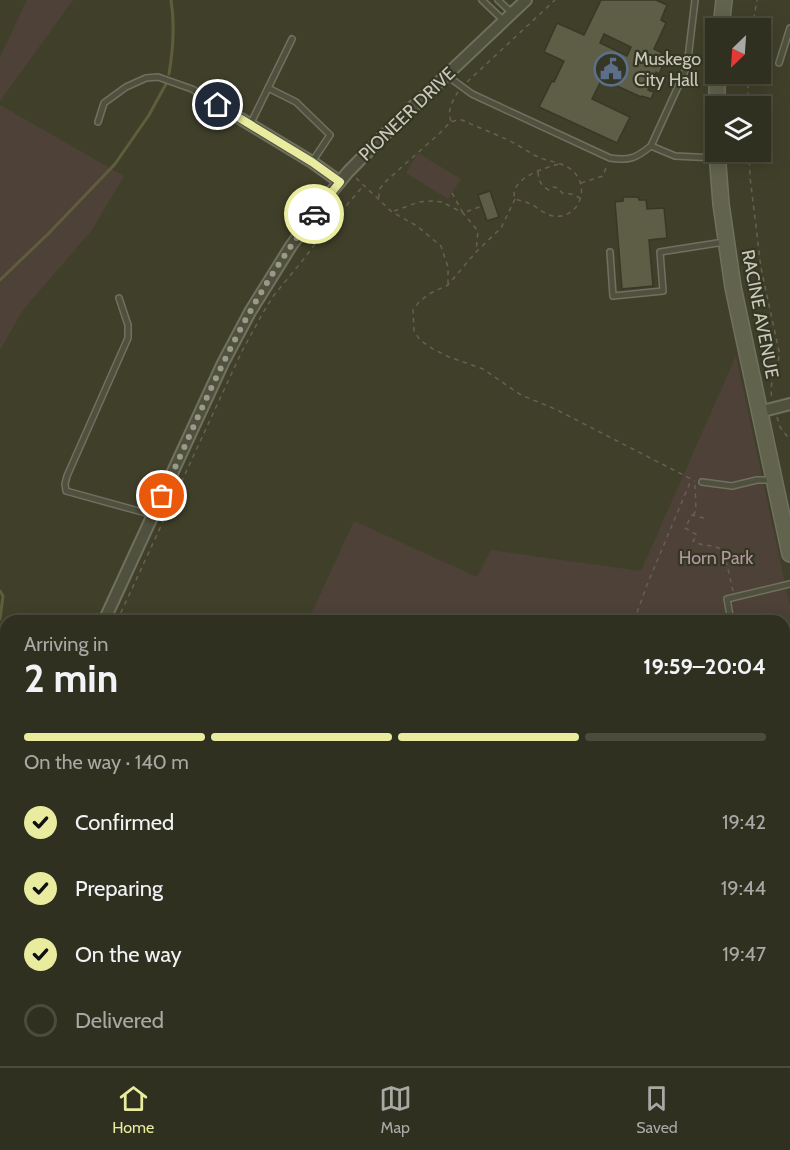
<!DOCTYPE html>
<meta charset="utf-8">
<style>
:root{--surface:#303020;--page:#383829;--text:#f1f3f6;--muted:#a8a9a5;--line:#4b4b3e;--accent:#e9ec9e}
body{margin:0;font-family:Cabin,sans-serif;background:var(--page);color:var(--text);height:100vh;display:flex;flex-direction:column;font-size:22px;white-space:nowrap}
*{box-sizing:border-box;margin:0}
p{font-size:20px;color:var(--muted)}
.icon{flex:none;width:33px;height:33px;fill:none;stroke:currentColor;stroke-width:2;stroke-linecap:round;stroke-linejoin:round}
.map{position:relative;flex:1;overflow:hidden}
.panel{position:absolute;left:0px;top:615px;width:790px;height:452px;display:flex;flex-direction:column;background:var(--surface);border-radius:18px 18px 0 0;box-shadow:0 3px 15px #0003,0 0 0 2px var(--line)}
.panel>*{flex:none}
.needle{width:39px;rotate:205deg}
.fabs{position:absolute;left:705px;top:18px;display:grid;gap:12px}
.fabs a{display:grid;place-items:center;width:66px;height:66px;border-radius:0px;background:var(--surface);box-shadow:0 3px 15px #0003,0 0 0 2px var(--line);font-size:30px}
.pin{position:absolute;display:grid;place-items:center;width:51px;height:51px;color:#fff;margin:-26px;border:3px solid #fff;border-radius:50%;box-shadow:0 2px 6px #0007}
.courier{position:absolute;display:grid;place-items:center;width:60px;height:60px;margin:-30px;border:4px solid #e9ec9e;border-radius:50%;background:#fff;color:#222;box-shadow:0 2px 8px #0007}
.overview em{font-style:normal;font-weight:700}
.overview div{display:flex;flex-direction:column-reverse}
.overview{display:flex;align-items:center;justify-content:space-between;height:102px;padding:0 24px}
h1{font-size:39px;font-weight:700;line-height:45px}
.bar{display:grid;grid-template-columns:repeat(4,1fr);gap:9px 6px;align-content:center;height:72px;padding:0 24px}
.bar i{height:8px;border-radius:4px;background:var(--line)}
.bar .current{background:var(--accent)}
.bar p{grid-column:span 4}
ol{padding:0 24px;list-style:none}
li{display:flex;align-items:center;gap:18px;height:66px}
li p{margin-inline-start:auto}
li .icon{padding:6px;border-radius:50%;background:var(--accent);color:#111;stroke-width:4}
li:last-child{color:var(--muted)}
li i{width:33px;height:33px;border:3px solid var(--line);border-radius:50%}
.tab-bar{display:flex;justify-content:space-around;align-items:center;height:84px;border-top:2px solid var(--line);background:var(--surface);font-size:16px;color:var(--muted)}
.tab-bar a{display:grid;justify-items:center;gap:3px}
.tab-bar .current{color:var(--accent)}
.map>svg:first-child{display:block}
.green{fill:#4d4138}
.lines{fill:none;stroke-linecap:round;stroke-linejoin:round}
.stream{stroke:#5e5e3b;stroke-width:3}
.building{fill:#5e5e47;stroke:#373825;stroke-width:1.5;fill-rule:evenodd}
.service-casing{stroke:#70705f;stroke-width:8}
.minor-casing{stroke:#70705f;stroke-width:14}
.secondary-casing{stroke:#70705f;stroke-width:18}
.path{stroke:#675f54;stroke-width:1.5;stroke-dasharray:4.5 4.5;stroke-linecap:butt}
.service{stroke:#50503e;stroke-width:5}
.minor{stroke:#50503e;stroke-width:10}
.secondary{stroke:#61634d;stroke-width:15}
.done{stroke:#9a9a88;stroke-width:6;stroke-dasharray:0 10.8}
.route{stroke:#e9ec9e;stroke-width:8}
.labels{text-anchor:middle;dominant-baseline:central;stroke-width:4.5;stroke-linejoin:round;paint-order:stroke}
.poi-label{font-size:18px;fill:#cacabb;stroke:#353623;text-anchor:start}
.street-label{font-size:18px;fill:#cacabb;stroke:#353623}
.park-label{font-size:18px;fill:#b298a0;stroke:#353623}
</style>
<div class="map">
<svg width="790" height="1066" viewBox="0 0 790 1066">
<rect width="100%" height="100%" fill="#40402a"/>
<g class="green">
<polygon points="27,0 73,0 0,101 0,57"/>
<polygon points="0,105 124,176 92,230 23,310 0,350"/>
<polygon points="418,153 461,179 448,199 406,173"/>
<polygon points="736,356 790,606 790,958 785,959 784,621 308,621 354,521 477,577 491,550 641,571"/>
</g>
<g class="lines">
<g class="stream">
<path d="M 169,74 C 173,50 175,24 171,0"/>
<polyline points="0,280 49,233 115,164 149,115 166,84"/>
<polyline points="0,591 3,596 0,619"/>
</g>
</g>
<g class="building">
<path d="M 601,0 L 656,0 L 667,5 L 661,20 L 666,23 L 654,49 L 671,58 L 667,64 L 661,62 L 660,64 L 663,65 L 659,74 L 656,72 L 654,78 L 657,80 L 653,88 L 650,87 L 648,90 L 654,92 L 651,99 L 642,96 L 641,97 L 602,79 L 592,99 L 630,117 L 617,143 L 539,107 L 552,81 L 554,82 L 564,61 L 544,52 L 557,23 L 584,35 ZM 604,34 L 631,47 L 627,56 L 600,43 Z"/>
<polygon points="490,191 499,217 487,221 478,195"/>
<polygon points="623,197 638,197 639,200 646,200 647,209 664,208 667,238 649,240 653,286 622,289 615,202 623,201"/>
</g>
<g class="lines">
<g class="service-casing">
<g id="service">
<polyline points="482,0 504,21"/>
<polyline points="498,0 512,13"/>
<polyline points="779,63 790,28"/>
<path d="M 446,75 L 472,94 L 610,158 C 630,161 636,158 651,146 L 675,156 L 716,158"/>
<polyline points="268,88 296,102 330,135 312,162"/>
<polyline points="98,122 104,103 126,87 146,78 158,77 192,89 218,105"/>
<polyline points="250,125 292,39"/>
<polyline points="651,146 687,67 695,0"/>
<polyline points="610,252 613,296 663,291 660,252 724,242"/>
<polyline points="119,298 128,325 128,338 67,476 65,484 66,491 153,515"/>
<polyline points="702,482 732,486 757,480 772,480"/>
<polyline points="731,621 727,599 790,584"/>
<polyline points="461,1060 461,1066"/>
<polyline points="507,1060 508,1066"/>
</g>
</g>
<g class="minor-casing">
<g id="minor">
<polyline points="218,105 312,162 340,182"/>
<polyline points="759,412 790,404"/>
<polyline points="104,621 223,363 250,312 291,246 323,202 348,172 401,118 526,0"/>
<polyline points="0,820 6,811"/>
<polyline points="0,933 6,936"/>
<polyline points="0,1038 6,1027"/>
<polyline points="269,1060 281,1066"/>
<polyline points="333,1066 336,1060"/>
</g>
</g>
<g class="secondary-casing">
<g id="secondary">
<polyline points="721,28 724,0"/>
<polyline points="717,106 717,74"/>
<polyline points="717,152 721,204 733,287 790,554"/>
</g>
</g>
<g class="path">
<polyline points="752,28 757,0"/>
<polyline points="467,82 555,0"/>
<polyline points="748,106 748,74"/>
<path d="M 451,121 C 447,111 452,101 458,92"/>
<path d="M 749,152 L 750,177 L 761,268 L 779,351 C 780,369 768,379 772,398"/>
<path d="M 538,172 C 539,181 540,185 549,190 L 553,187 L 558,188 L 562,193 L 571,194 L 580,198"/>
<polyline points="356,178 392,212 417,226 441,246 448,267 448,284"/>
<polyline points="581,183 603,176 607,165"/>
<polyline points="452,193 463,213 482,206"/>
<path d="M 379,198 L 379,190 L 384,183 L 441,132 C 448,124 451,120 462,120 C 477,127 493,133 508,140 C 518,145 527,151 536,156 C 548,162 565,162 574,172 C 591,190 577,220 553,216 C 545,214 539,209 533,205 C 527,202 521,201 515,199 C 508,179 544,168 559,164"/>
<polyline points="515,199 501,228 476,252 448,285 429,294 419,302 413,310 414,331 420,340 433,349 449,357 483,369 521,395 555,409 695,481"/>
<polyline points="394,211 419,202 432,201 442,202 463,213 478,231 476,251"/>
<polyline points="777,417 780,427 790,440"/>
<polyline points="693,515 696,511 695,485"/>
<path d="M 704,518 L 692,515 L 685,528 L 697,535 L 693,541 C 703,547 711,544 721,549 L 727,565 L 733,591"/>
<polyline points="117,621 242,351 264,311 274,295 303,260 328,227 364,185"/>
<polyline points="634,621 647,585 691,480"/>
<polyline points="0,777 6,780"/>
<polyline points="0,802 6,793"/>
<polyline points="0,845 6,835"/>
<polyline points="784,978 790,977"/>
</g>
<use href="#service" class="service"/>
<use href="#minor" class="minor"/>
<use href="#secondary" class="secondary"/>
</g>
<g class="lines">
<path class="done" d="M 162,496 C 191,434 217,370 251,310 C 270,276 291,245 314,214"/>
<polyline class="route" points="218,105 312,162 340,182 314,214"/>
</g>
<defs>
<g id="civic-ring" transform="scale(1.725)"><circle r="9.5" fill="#353623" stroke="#5c6f8a" stroke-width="1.5"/><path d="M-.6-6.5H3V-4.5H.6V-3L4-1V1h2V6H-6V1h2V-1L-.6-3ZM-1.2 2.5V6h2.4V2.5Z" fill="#5c6f8a"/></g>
</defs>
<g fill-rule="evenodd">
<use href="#civic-ring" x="611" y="69"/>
</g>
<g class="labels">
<g class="poi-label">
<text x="634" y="59">Muskego<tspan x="634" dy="21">City Hall</tspan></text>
</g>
<g class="street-label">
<text transform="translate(407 114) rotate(-44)">PIONEER DRIVE</text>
<text transform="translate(760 314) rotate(79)">RACINE AVENUE</text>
</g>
<g class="park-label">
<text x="716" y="558">Horn Park</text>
</g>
</g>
</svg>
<div class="fabs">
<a><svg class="needle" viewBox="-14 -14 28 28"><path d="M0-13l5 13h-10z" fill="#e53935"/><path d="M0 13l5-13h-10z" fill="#a8a9a5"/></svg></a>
<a><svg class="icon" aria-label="layers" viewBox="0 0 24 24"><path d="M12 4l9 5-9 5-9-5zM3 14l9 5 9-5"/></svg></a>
</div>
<div class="pin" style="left:162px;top:496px;background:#ea580c"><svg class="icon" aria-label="bag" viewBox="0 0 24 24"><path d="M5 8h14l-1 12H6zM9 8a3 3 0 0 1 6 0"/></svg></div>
<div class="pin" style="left:218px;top:105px;background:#1f2937"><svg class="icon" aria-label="home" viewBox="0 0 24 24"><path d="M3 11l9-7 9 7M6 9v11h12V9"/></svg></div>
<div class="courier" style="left:314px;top:214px"><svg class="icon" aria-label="car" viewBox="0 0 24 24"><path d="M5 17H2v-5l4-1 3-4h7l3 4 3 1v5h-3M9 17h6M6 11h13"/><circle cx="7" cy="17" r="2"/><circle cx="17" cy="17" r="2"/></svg></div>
<section class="panel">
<div class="overview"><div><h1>2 min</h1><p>Arriving in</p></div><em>19:59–20:04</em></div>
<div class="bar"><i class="current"></i><i class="current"></i><i class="current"></i><i></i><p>On the way · 140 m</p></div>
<ol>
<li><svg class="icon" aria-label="check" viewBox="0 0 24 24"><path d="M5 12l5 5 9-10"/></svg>Confirmed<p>19:42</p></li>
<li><svg class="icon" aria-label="check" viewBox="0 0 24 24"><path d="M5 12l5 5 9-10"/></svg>Preparing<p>19:44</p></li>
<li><svg class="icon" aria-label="check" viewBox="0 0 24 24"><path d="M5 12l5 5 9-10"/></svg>On the way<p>19:47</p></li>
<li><i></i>Delivered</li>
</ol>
</section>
</div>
<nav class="tab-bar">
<a class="current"><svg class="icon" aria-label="home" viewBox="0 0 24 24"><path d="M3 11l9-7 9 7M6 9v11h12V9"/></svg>Home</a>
<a><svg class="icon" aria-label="map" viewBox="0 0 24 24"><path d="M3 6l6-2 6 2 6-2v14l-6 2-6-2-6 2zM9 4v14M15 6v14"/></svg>Map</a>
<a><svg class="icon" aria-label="saved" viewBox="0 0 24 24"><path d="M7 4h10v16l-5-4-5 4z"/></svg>Saved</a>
</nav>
